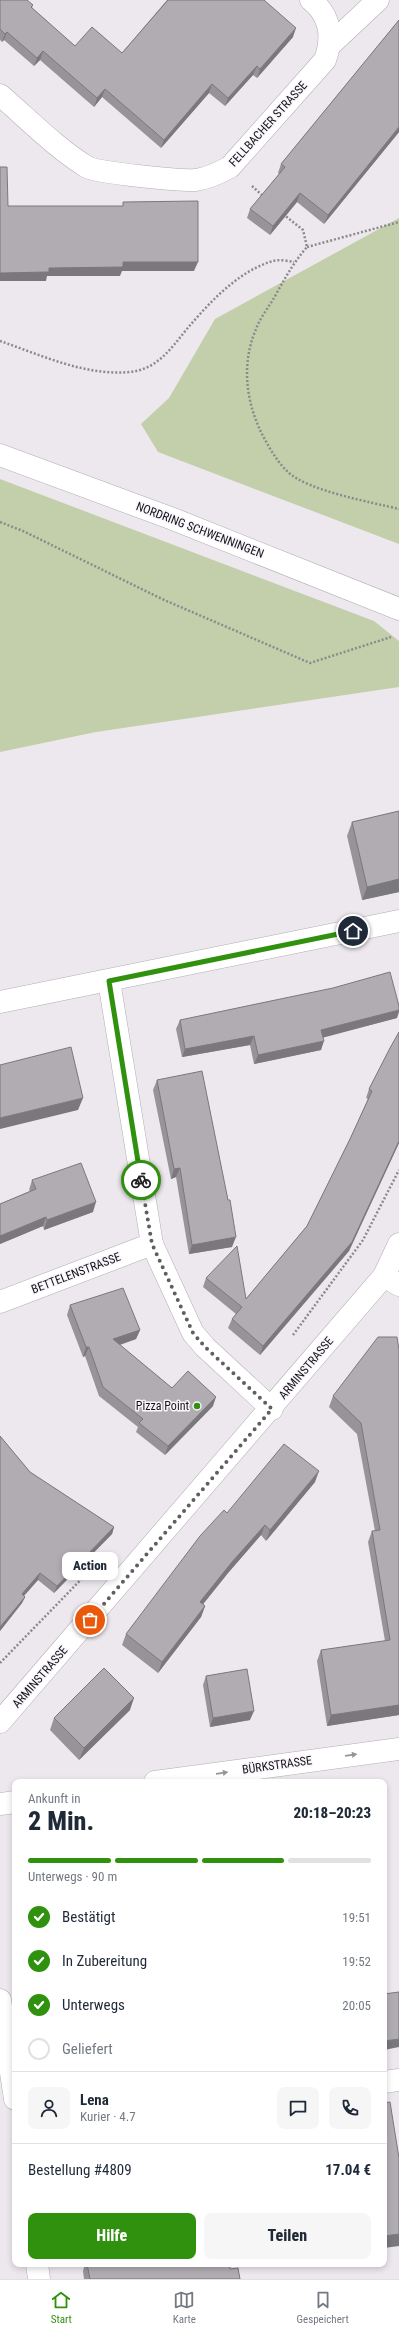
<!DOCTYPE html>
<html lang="de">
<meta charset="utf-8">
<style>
:root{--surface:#fff;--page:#f6f6f7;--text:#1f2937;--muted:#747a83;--line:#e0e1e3;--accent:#30910e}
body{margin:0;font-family:"Roboto Condensed",sans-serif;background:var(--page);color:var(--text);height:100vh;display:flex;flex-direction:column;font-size:15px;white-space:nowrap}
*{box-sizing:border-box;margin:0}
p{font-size:13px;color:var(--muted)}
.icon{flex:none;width:22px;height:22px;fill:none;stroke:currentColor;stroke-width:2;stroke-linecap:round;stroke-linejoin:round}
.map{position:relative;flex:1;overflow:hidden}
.side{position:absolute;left:12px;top:1779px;width:375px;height:488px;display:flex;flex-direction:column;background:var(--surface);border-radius:8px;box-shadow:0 2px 6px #0003}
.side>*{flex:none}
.pin{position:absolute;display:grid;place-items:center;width:34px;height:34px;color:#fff;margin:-17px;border:2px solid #fff;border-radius:50%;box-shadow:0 1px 4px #0007}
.courier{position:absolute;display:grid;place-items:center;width:40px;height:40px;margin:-20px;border:3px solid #30910e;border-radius:50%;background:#fff;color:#222;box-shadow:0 1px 5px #0007}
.bubble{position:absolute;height:28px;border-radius:8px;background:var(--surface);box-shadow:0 2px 6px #0003;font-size:13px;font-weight:800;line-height:28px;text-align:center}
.headline em{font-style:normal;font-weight:800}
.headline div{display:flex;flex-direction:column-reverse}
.headline{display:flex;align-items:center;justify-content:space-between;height:68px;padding:0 16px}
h1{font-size:26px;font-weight:800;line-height:30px}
.bar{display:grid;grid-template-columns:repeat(4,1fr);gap:6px 4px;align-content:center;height:48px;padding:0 16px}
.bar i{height:5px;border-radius:3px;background:var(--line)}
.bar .on{background:var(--accent)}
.bar p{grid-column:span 4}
.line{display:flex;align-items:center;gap:10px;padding:0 16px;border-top:1px solid var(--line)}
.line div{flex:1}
.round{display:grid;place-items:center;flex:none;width:42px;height:42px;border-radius:8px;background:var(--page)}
ol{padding:0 16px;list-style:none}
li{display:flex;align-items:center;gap:12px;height:44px}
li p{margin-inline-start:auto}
li .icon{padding:4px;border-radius:50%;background:var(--accent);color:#fff;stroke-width:4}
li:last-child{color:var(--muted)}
li i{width:22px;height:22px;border:2px solid var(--line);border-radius:50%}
.button{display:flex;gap:8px;margin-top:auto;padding:8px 16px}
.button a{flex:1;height:46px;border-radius:8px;background:var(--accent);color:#fff;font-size:16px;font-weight:800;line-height:46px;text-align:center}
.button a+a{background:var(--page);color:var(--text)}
.dock{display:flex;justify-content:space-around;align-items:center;height:56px;border-top:1px solid var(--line);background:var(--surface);font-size:11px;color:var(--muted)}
.dock a{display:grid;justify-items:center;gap:2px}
.dock .on{color:var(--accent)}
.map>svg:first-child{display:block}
.green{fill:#c3cfaa}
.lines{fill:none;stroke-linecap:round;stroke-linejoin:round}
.minor-casing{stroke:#b2adb3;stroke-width:23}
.tertiary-casing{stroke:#b2adb3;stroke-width:23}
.secondary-casing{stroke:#b2adb3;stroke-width:23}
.path{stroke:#8c898d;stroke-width:2.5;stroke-dasharray:2 2;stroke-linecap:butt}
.minor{stroke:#fff;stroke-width:22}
.tertiary{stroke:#fff;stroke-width:22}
.secondary{stroke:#fff;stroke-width:22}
.wall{fill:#979499}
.shaded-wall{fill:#7b787d}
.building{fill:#b0acb2;stroke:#7b787d}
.oneway{fill:#959596}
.done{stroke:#605e61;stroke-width:4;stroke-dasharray:0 7.2}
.route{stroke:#30910e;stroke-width:5}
.poi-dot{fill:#30910e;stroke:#faf5fc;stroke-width:1.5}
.labels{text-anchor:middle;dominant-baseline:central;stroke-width:3;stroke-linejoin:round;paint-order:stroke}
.street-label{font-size:12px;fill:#141315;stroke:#faf5fc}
.poi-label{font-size:12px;fill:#141315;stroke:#faf5fc;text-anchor:end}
</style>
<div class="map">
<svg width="399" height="2279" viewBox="0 0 399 2279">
<rect width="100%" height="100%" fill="#ede8ee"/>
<g class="green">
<polygon points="399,218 399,544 158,452 141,424 169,398 215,319"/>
<polygon points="0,479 374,621 399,641 399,687 96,732 0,752"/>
</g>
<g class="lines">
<g class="minor-casing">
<g id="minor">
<polyline points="330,45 378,0"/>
<path d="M 0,95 C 28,119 56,148 87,167 C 98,173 182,181 196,180 C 209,178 219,173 230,167 L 325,60 C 333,38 331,16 311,0"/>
<polyline points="109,981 152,1244 193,1333 205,1347 272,1409"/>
<polyline points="0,1002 399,921"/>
<polyline points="384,1276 399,1285"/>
<polyline points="0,1302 152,1244"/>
<polyline points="155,1782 399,1749"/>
<polyline points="0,1804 15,1802"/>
<polyline points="384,2082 399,2080"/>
</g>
</g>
<g class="tertiary-casing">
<g id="tertiary">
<polyline points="0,1722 384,1276 399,1244"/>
<polyline points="0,2000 15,2099"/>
<polyline points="37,2264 39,2279"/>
</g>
</g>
<g class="secondary-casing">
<polyline id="secondary" points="0,455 173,519 399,609"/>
</g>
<g class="path">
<polyline points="252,186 263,196"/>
<path d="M 283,214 L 303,230 L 307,247 C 293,263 284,280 274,298 C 268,308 260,318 256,329 C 241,364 246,402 262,434 C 269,447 277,462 288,472 C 308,491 371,502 399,509"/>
<polyline points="307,247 399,222"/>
<path d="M 0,341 C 41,355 85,376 129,372 C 156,370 170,350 186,330 C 209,303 238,271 273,261 C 279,259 288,261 294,262"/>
<polyline points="0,522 23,531 162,599 310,663 391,637"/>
<polyline points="293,1335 363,1240 399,1170"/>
<polyline points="0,1663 98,1562"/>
</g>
<use href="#minor" class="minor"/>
<use href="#tertiary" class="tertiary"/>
<use href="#secondary" class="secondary"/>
</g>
<g class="wall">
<polygon points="0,0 33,5 32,8 75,46 122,53 167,0 264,0 293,37 257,78 253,75 225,106 209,93 161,148 102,97 94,107 40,60 34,66 4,40 2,42 0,40"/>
<polygon points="399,20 399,132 324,224 297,202 270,235 247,218 250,209 279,174 278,173 281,164"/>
<polygon points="399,811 399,892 362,900 347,836 352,822"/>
<polygon points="397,1018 323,1037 321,1050 254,1064 250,1045 182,1057 176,1029 180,1020"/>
<polygon points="399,1032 399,1143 349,1251 260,1355 228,1328 232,1319 236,1314 203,1287 206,1278 246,1299 307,1226 350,1139 368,1099 366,1098 369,1089"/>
<polygon points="157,1080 232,1247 189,1254 176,1177 171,1179 153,1090"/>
<polygon points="32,1180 93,1212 44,1230 43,1226 0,1244 0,1204 30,1191 29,1190"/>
<polygon points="70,1305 140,1330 136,1339 120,1345 172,1388 213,1406 165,1455 136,1432 138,1427 99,1396 85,1356 83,1357 67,1315"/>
<polygon points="399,1350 399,1715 327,1726 317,1661 321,1650 385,1641 368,1542 372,1531 375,1531 357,1434 329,1407 333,1396"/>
<polygon points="0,1436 30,1472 114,1527 112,1534 54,1593 38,1580 24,1596 25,1597 22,1603 0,1631"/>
<polygon points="315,1482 266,1541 261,1535 228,1573 203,1604 205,1606 201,1617 158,1673 122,1645 126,1634 227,1513"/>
<polygon points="206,1676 250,1720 210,1727 203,1685"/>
<polygon points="130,1710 79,1760 50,1730 54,1718"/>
<polygon points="85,2264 230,2264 230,2269 240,2279 84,2279 83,2271"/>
</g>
<g class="shaded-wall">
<polygon points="296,28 293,37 257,78 260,69"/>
<polygon points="7,32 4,40 2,42 5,34"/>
<polygon points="43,51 40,60 34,66 37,58"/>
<polygon points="257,66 253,75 225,106 228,98"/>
<polygon points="212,84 209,93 161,148 164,140"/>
<polygon points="105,89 102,97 94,107 97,98"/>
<polygon points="399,127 399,132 324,224 328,215"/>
<polygon points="300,193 297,202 270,235 273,226"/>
<polygon points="123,262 198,262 194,271 122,271 120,276 47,276 46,281 0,281 0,273 49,268"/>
<polygon points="399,879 399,892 362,900 367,887"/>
<polygon points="399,1010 399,1012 397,1018 318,1039 321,1030"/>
<polygon points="254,1036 250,1045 182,1057 185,1049"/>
<polygon points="324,1041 321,1050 254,1064 258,1055"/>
<polygon points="83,1098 78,1110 0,1129 0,1118"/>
<polygon points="399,1141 399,1143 349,1251 260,1355 263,1346"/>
<polygon points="180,1168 176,1177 171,1179 174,1169"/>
<polygon points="96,1202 93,1212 44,1230 47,1220"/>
<polygon points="46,1217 43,1226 0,1244 0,1236"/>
<polygon points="236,1237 232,1247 189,1254 192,1245"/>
<polygon points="140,1330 136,1339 110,1348 113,1339"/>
<polygon points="86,1347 89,1347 85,1356 83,1357"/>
<polygon points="216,1397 213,1406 165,1455 168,1446"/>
<polygon points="319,1471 315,1482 266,1541 270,1530"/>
<polygon points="265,1525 261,1535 228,1573 196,1613 200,1602 232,1562"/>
<polygon points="114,1527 112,1534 54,1593 57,1586"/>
<polygon points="40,1573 38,1580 20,1600 22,1594"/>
<polygon points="25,1597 22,1603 0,1631 0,1627"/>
<polygon points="205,1606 201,1617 158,1673 162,1662"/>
<polygon points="134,1698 130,1710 79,1760 84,1748"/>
<polygon points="399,1705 399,1715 327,1726 331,1715"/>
<polygon points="254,1711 250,1720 210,1727 213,1718"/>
<polygon points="399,2039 399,2047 384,2050 384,2041"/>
<polygon points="399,2234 399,2246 384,2248 384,2236"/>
</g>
<g class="building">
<polygon points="0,0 27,0 33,5 31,7 75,46 92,27 122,53 168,0 264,0 296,28 260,69 257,66 228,98 212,84 164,140 105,89 97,98 43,51 37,58 7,32 5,34 0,29"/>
<polygon points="399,20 399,127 328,215 300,193 273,226 250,209 285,167 281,164"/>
<polygon points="0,167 7,167 8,206 123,206 123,202 198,201 198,262 123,262 123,267 49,268 49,272 0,273"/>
<polygon points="399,811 399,879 367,887 352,822"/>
<polygon points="390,972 399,1006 399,1010 321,1030 324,1041 258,1055 254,1036 185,1049 180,1020 333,988"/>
<polygon points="399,1032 399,1141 352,1242 263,1346 232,1319 242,1307 206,1278 237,1246 246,1299 307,1226 350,1139 372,1091 369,1089 390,1048"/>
<polygon points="71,1047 83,1098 0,1118 0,1065"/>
<polygon points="202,1071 228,1200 230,1200 236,1237 192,1245 180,1168 174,1169 157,1080"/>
<polygon points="81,1163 96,1202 47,1220 46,1217 0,1236 0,1204 36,1189 32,1180"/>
<polygon points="123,1288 140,1330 113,1339 172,1388 188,1371 216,1397 168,1446 139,1423 143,1419 103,1387 89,1347 86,1347 70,1305"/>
<polygon points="378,1337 397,1337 399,1350 399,1705 331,1715 321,1650 390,1640 372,1531 380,1530 361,1423 333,1396"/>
<polygon points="0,1436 30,1472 114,1527 57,1586 40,1573 22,1594 25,1597 0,1627"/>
<polygon points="284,1444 319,1471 270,1530 265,1525 232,1562 200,1602 205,1606 162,1662 126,1634 200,1536 224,1510 227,1513"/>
<polygon points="104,1668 134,1698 84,1748 54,1718"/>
<polygon points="247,1669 254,1711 213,1718 206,1676"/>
<polygon points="399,1992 399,2039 384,2041 384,1994"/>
<polygon points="390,2102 399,2158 399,2234 384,2236 384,2103"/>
<polygon points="87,2264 230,2264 230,2269 238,2268 240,2279 90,2279"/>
</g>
<defs><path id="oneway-solid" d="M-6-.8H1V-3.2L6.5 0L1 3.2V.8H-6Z"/></defs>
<g class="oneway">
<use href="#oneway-solid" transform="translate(351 1755) rotate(-8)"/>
<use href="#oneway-solid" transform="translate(222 1773) rotate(-8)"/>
</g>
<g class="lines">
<polyline class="done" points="90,1620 272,1409 205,1347 193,1333 152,1244 141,1180"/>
<polyline class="route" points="141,1180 109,981 353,931"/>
</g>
<circle class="poi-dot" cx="197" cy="1406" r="4"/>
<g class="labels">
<g class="street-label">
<text transform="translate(268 124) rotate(-48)">FELLBACHER STRASSE</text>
<text transform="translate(200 530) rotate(21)">NORDRING SCHWENNINGEN</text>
<text transform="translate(76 1273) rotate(-21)">BETTELENSTRASSE</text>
<text transform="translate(306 1368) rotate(-50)">ARMINSTRASSE</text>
<text transform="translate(40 1677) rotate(-49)">ARMINSTRASSE</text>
<text transform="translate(277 1765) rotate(-8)">BÜRKSTRASSE</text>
</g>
<g class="poi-label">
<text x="189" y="1406">Pizza Point</text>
</g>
</g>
</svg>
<div class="pin" style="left:90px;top:1620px;background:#ea580c"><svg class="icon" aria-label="bag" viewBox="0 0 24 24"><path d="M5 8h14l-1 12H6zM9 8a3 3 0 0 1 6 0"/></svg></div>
<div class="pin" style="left:353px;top:931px;background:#1f2937"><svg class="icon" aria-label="home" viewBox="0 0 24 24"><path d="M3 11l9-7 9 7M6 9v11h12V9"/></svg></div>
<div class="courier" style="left:141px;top:1180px"><svg class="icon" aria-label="bike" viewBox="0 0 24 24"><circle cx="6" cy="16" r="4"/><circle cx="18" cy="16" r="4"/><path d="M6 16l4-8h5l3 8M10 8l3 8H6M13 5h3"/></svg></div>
<div class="bubble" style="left:62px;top:1552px;width:56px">Action</div>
<section class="side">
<div class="headline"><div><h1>2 Min.</h1><p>Ankunft in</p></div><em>20:18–20:23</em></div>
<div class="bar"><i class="on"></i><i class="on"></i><i class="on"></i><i></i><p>Unterwegs · 90 m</p></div>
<ol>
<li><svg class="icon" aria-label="check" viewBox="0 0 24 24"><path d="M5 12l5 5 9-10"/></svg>Bestätigt<p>19:51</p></li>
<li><svg class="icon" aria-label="check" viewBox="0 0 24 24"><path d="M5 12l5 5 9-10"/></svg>In Zubereitung<p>19:52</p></li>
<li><svg class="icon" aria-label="check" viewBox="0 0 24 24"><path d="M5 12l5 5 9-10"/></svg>Unterwegs<p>20:05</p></li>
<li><i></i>Geliefert</li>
</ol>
<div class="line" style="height:72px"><a class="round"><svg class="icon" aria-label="person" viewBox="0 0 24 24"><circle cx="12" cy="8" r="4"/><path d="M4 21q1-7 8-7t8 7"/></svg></a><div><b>Lena</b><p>Kurier · 4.7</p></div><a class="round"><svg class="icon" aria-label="chat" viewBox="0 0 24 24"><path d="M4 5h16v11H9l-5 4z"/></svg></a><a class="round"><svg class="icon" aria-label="phone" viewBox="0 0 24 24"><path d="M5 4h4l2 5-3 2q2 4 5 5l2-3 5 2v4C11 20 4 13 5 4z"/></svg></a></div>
<div class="line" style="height:52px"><div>Bestellung #4809</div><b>17.04 €</b></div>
<div class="button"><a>Hilfe</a><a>Teilen</a></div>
</section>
</div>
<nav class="dock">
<a class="on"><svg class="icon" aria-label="home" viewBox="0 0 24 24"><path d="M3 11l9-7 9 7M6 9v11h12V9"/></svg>Start</a>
<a><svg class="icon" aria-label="map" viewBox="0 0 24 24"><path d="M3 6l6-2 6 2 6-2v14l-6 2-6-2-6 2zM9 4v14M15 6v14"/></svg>Karte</a>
<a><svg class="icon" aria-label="saved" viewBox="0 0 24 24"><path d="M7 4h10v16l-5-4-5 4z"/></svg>Gespeichert</a>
</nav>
